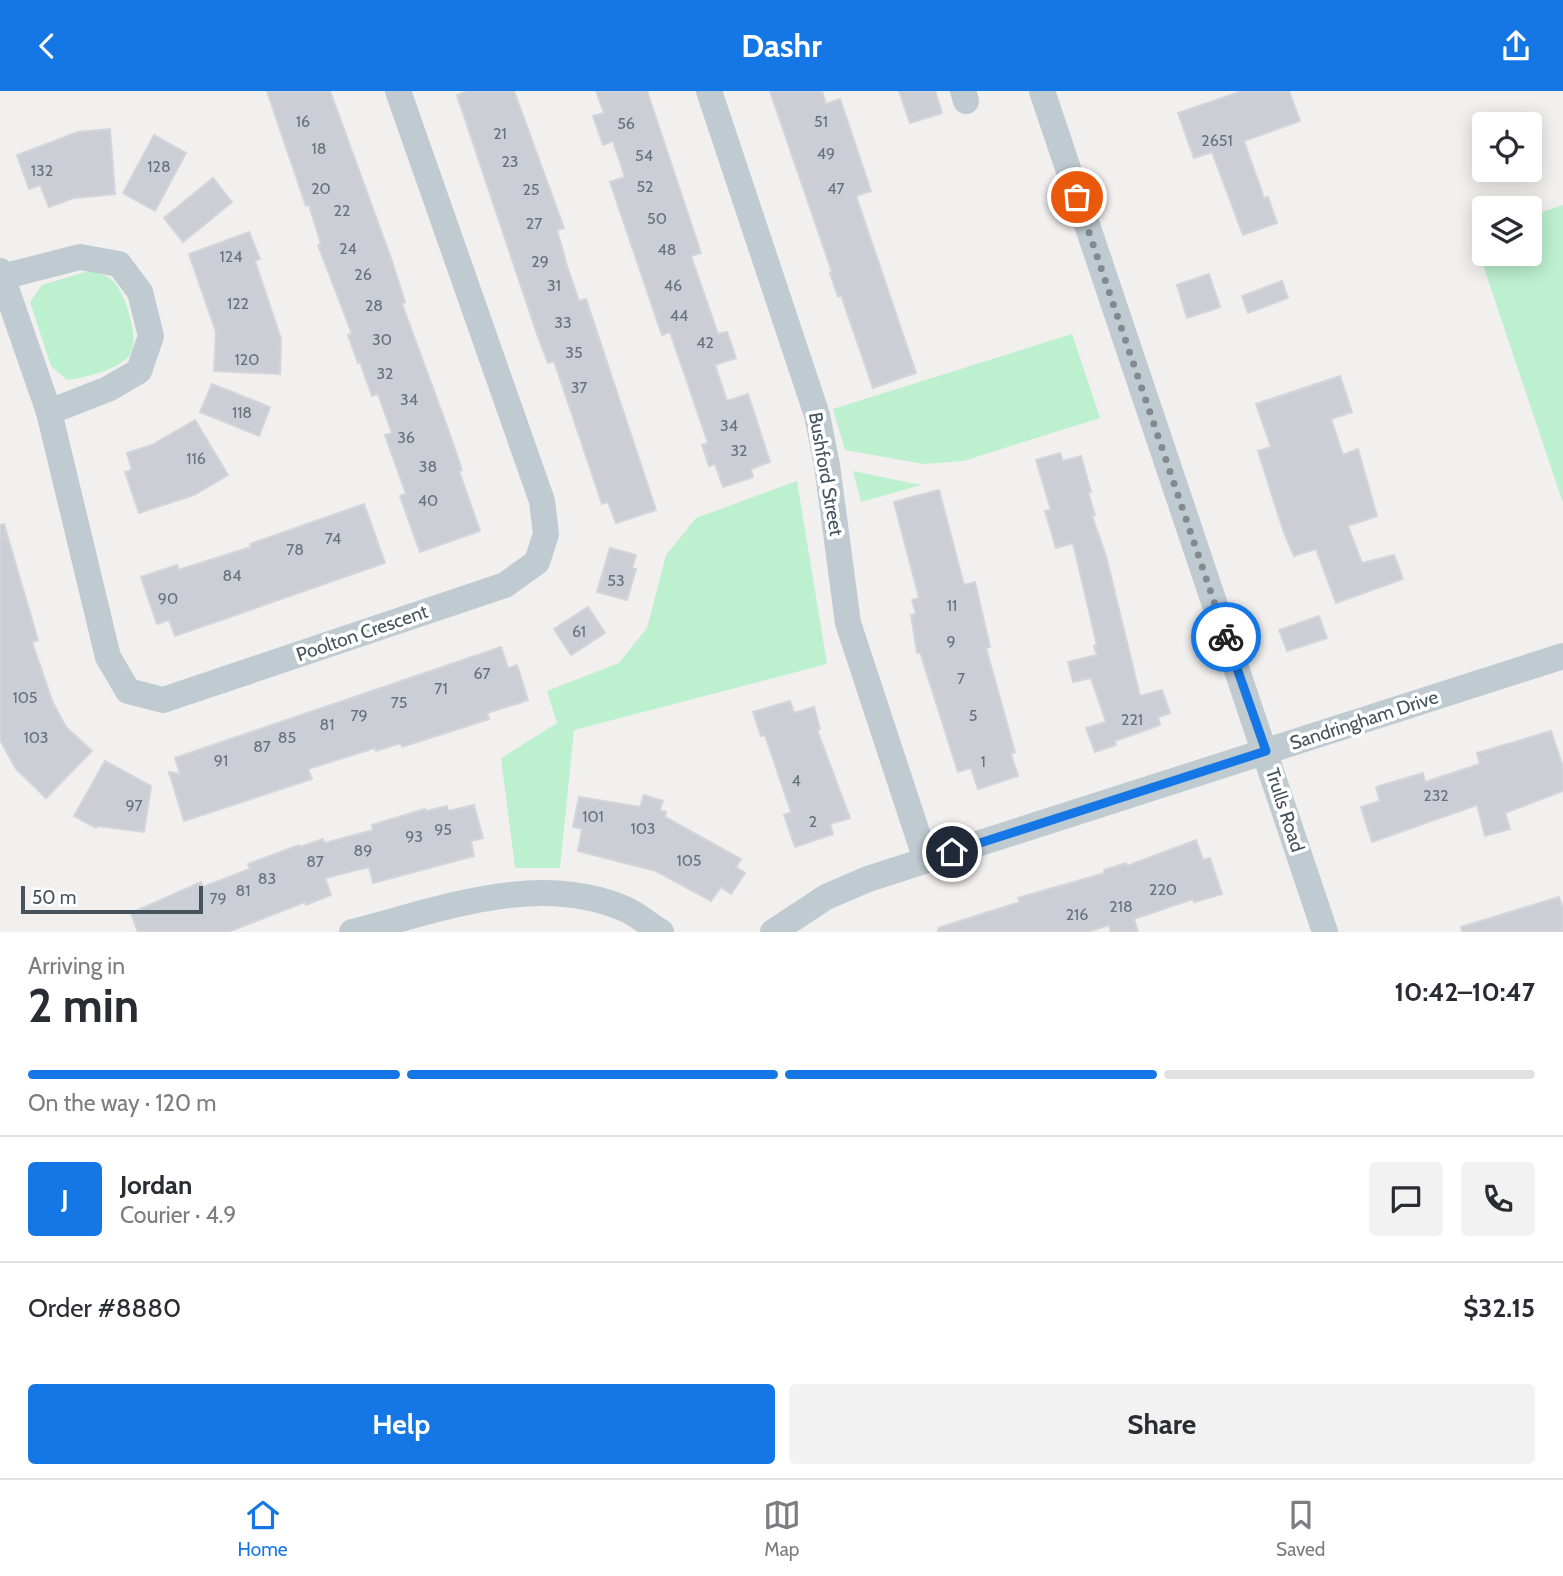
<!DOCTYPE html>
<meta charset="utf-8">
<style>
:root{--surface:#fff;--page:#f2f2f3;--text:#2b2b33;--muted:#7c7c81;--line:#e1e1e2;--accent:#1577e5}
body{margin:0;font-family:Cabin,sans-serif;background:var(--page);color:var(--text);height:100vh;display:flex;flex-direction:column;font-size:26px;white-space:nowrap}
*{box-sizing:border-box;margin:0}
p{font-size:23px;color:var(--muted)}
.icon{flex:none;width:38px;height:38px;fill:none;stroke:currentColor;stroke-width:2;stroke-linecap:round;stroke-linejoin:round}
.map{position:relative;height:841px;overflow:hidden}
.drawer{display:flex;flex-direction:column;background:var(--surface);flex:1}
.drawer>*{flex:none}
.fabs{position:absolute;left:1472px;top:21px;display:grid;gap:14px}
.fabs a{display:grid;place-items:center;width:70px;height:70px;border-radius:7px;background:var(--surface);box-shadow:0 4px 18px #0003;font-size:35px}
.scale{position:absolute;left:21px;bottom:18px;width:182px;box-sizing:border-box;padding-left:7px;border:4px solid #46535d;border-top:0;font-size:19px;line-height:24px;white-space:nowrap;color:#46535d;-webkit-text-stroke:5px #fff;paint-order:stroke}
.pin{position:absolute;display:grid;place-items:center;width:60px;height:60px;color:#fff;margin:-30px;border:4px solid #fff;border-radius:50%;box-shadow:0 2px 7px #0007}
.courier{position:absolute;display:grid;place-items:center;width:70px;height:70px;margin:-35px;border:5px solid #1577e5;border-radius:50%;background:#fff;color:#222;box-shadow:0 2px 9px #0007}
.headline em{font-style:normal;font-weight:800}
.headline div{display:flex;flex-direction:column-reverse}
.headline{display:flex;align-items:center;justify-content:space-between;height:119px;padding:0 28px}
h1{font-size:46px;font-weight:800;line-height:52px}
.bar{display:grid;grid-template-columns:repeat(4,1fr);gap:10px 7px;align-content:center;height:84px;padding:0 28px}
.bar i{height:9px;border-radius:5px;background:var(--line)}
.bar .selected{background:var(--accent)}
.bar p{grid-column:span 4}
.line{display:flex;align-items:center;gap:18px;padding:0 28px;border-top:2px solid var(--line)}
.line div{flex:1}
.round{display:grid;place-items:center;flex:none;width:74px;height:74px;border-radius:7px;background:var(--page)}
.action{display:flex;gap:14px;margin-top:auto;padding:14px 28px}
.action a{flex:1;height:80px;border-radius:7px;background:var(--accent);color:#fff;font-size:28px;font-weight:800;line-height:80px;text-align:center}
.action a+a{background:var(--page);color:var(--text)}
header{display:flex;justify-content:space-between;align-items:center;height:91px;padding:0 28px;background:var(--accent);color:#fff;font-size:32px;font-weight:800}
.tab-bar{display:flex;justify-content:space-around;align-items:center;height:98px;border-top:2px solid var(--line);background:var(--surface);font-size:19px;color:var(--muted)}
.tab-bar a{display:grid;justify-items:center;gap:4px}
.tab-bar .selected{color:var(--accent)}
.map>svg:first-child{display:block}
.green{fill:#bcf0cf}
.building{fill:#cbced4;stroke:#d3d5db;stroke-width:2}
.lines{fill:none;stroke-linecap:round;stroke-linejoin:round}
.minor{stroke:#bfcad1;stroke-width:26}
.done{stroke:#828a90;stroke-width:7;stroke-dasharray:0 12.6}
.route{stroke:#1577e5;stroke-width:9}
.labels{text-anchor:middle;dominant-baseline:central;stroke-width:7;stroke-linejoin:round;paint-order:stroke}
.number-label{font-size:16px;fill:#67727b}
.street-label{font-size:19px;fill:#46535d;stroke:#fff}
</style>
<header><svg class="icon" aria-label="back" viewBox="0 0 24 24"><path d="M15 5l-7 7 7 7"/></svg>Dashr<svg class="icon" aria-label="share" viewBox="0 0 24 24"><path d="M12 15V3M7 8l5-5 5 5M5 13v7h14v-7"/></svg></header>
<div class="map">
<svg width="1563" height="841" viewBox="0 0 1563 841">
<rect width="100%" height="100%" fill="#f2efef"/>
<g class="green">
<polygon points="1563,114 1563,412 1473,144 1484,140 1484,163 1530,163 1530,125"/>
<path d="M 88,180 C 98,182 105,183 113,190 C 124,200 140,247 131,262 C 122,278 84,287 67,289 L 51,275 L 30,211 L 42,194 Z"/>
<polygon points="1072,243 1100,327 963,370 924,373 845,359 833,318"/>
<polygon points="853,380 921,394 861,411"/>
<polygon points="797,390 827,573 574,639 560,777 515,777 501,667 557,632 547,600 619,572 647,537 666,464 696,427"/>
</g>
<g class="building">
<polygon points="267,0 330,0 392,170 405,211 402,213 448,338 462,379 459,380 480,440 420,461 400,405 406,403 385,344 392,342 378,303 372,305 360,271 358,272 348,244 352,243 318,154 321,153 309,114 306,115"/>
<polygon points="467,0 514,0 564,137 557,139 567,175 579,210 586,208 656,419 616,432 608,411 602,413 554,270 548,272 537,243 457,4"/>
<polygon points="596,0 647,0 701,162 691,165 718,243 727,241 736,267 715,274 727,310 748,303 770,371 751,378 753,386 723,396 715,373 709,375 702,354 708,352 670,241 662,244 610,91 625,86 613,50 603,54 593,25 604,22"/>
<polygon points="770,0 822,0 826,13 840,8 871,100 856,105 916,282 873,297 841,204 838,206 830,182 832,181"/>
<polygon points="899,0 935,0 942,22 910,32"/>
<polygon points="1242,0 1289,0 1300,30 1244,50 1264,107 1268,106 1277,132 1243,144 1212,61 1194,67 1178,22"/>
<polygon points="110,38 115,103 74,107 49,116 40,94 29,98 17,64 78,41"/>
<polygon points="154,44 186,62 155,120 123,102"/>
<polygon points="213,87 232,111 183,151 164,127"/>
<polygon points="249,141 260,168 255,170 281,248 280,283 214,280 216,241 189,163"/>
<polygon points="1209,183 1220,216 1187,227 1177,194"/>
<polygon points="1282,190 1288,207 1248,222 1242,205"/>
<polygon points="1340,285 1352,321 1331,328 1343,364 1358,358 1377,425 1348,435 1362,472 1394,464 1403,488 1336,512 1316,458 1294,465 1283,439 1258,360 1271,356 1256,313"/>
<polygon points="212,293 270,316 259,345 200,321"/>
<polygon points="195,329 228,384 194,404 139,422 125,381 132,379 127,362 152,354"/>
<polygon points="1060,362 1063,370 1081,365 1091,401 1088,401 1095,424 1092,425 1106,465 1140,605 1162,599 1170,622 1158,626 1160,634 1115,650 1116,654 1095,661 1086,637 1106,631 1091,587 1073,591 1068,571 1097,564 1094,555 1097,554 1073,452 1056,457 1045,420 1051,419 1036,369"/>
<polygon points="939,399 964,494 975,491 990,556 986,557 1015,661 1011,663 1018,685 978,698 971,677 958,681 920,561 917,562 911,524 916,523 912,509 919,507 894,411"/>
<polygon points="364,413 385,472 175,545 169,529 157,533 141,486 177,474 178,479 251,456 250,453"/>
<polygon points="4,433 38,549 32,551 53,612 66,636 92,660 46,707 16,678 0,649 0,434"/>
<polygon points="610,457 636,464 632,477 636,478 627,509 597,501"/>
<polygon points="588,516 605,542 571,564 554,538"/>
<polygon points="1319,525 1327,547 1287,560 1279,539"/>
<polygon points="501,556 508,577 517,574 528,609 487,622 489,628 402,656 401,652 376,660 375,657 308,678 312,688 184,730 169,681 180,683 175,667"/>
<polygon points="790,610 794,622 814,616 820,638 817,639 850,727 830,733 833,743 795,756 784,724 791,721 765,644 761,645 753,621"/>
<polygon points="1551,640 1563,676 1563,700 1505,722 1510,738 1485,745 1477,714 1372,751 1361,716 1380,710 1376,696 1423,682 1425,691 1480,673 1477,662"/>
<polygon points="105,670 151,695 144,741 97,735 96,737 74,725"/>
<polygon points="644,704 663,710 660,719 666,721 665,726 741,768 736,776 745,782 731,803 721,796 711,810 656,780 578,760 582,738 573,736 579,706 640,716"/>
<polygon points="474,714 483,747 471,750 474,765 373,792 369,776 325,787 331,804 306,814 305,811 228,841 138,841 131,822 201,791 203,796 250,778 248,773 299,754 300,756 323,748 325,752 373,739 372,734 425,718 426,720 447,715 448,720"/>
<polygon points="1196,749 1203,769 1210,767 1222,803 1194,811 1193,808 1134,828 1138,841 1111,841 1109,834 1088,841 938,841 938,837 1020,811 1018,807 1105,782 1104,779 1126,772 1127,775"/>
<polygon points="1559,806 1563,818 1563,841 1462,841 1461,836"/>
</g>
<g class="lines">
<g class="minor">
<polyline points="709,0 817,324 827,374 848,532 926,769"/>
<polyline points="963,0 966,10"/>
<polyline points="1042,0 1325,841"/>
<polyline points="0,180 49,321 108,566 128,600 163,609 505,494 537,471 546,443 542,410 398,0"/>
<polyline points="2,186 80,166 119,173 140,201 151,245 139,280 108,298 49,321"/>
<path d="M 352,841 C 440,819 536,780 625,818 C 637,823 649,834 661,841"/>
<polyline points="773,841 826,806 868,788 1563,565"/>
</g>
</g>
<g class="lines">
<polyline class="done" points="1077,106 1226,546"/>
<polyline class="route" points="952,761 1266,660 1226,546"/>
</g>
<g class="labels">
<g class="number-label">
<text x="303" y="30">16</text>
<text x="821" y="30">51</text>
<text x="626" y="32">56</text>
<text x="500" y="42">21</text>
<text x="1217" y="49">2651</text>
<text x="319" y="57">18</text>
<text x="826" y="62">49</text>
<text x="644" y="64">54</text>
<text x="510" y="70">23</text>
<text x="159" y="75">128</text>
<text x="42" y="79">132</text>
<text x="645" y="95">52</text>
<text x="321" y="97">20</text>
<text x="836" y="97">47</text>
<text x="531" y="98">25</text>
<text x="342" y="119">22</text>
<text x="657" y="127">50</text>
<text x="534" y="132">27</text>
<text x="348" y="157">24</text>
<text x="667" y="158">48</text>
<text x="231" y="165">124</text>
<text x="540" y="170">29</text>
<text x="363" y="183">26</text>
<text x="554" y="194">31</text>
<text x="673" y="194">46</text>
<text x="238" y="212">122</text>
<text x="374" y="214">28</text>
<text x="679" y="224">44</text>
<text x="563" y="231">33</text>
<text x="382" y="248">30</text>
<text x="705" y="251">42</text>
<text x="574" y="261">35</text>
<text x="247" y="268">120</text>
<text x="385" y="282">32</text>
<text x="579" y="296">37</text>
<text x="409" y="308">34</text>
<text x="242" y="321">118</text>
<text x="729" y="334">34</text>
<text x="406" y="346">36</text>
<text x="739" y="359">32</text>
<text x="196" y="367">116</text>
<text x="428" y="375">38</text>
<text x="428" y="409">40</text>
<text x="333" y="447">74</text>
<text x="295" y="458">78</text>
<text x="232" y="484">84</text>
<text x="616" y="489">53</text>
<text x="168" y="507">90</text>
<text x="952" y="514">11</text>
<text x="579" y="540">61</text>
<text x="951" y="550">9</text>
<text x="482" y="582">67</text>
<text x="961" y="587">7</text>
<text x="441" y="597">71</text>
<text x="25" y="606">105</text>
<text x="399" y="611">75</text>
<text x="359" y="624">79</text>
<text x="973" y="624">5</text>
<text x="1132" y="628">221</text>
<text x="327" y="633">81</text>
<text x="36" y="646">103</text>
<text x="287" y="646">85</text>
<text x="262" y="655">87</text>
<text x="221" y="669">91</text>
<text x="983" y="670">1</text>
<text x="796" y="689">4</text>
<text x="1436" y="704">232</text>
<text x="134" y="714">97</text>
<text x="593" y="725">101</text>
<text x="813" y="730">2</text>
<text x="643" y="737">103</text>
<text x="443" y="738">95</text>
<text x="414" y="745">93</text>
<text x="363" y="759">89</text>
<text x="689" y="769">105</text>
<text x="315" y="770">87</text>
<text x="267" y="787">83</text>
<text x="1163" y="798">220</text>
<text x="243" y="799">81</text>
<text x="218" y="807">79</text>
<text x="1121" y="815">218</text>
<text x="1077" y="823">216</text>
</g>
<g class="street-label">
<text transform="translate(826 383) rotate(80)">Bushford Street</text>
<text transform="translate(362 542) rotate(-19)">Poolton Crescent</text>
<text transform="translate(1364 629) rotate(-18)">Sandringham Drive</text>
<text transform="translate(1285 719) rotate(72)">Trulls Road</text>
</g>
</g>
</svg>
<div class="fabs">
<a><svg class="icon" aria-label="locate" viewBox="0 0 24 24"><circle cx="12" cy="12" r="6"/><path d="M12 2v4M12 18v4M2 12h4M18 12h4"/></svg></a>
<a><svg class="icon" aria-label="layers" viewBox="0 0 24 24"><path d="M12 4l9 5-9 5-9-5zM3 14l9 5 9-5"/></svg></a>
</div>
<div class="scale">50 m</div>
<div class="pin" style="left:1077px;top:106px;background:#ea580c"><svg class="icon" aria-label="bag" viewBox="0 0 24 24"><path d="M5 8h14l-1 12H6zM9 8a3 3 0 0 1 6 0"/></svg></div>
<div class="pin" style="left:952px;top:761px;background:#1f2937"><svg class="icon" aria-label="home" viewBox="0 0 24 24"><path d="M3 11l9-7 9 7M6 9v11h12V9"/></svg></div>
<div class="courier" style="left:1226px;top:546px"><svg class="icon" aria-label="bike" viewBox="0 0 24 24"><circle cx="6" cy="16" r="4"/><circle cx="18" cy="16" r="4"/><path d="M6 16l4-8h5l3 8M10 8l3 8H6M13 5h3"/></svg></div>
</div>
<section class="drawer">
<div class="headline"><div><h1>2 min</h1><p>Arriving in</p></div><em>10:42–10:47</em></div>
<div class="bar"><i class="selected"></i><i class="selected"></i><i class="selected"></i><i></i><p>On the way · 120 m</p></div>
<div class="line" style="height:126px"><b class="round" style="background:var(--accent);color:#fff">J</b><div><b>Jordan</b><p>Courier · 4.9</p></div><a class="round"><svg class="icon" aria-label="chat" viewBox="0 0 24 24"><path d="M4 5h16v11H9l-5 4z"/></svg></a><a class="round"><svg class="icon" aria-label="phone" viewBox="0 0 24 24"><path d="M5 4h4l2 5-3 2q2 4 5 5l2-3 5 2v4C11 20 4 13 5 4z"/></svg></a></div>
<div class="line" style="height:91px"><div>Order #8880</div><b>$32.15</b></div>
<div class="action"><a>Help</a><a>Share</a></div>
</section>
<nav class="tab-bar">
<a class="selected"><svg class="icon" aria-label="home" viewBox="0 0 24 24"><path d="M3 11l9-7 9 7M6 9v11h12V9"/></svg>Home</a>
<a><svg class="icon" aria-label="map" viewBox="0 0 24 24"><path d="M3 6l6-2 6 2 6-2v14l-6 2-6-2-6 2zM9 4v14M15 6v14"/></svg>Map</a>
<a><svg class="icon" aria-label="saved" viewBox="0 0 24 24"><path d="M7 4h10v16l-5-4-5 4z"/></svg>Saved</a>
</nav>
